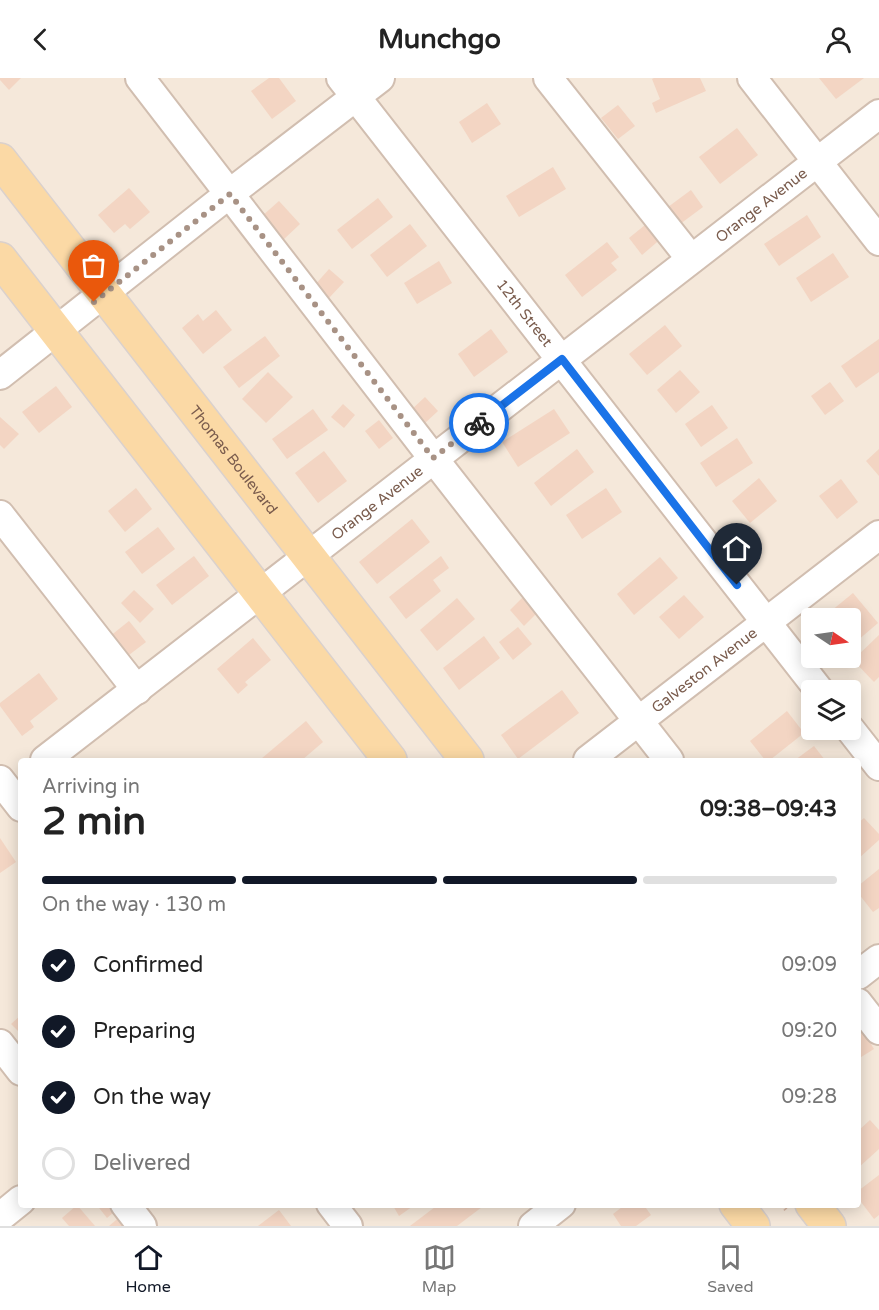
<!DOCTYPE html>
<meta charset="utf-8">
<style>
:root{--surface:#fff;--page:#f6f6f6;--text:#222;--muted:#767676;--line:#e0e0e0;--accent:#111827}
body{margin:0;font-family:"Varela Round",sans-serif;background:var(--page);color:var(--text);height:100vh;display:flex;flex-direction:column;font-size:22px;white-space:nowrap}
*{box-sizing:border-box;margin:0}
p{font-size:20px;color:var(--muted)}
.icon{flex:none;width:33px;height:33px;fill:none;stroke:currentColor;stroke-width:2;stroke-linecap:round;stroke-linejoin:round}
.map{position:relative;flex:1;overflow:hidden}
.panel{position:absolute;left:18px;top:680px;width:843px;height:450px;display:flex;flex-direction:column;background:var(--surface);border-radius:6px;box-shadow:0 3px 15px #0003}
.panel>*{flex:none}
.needle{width:39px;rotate:103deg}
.buttons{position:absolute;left:801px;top:530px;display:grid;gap:12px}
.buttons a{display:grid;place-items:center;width:60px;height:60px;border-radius:6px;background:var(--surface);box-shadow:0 3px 15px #0003;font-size:30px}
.pin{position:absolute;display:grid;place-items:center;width:51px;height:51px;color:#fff;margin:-62px -26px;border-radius:50% 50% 50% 0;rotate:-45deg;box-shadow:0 0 6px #0007}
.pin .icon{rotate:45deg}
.courier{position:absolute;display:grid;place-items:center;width:60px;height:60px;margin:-30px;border:4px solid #1a73e8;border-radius:50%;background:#fff;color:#222;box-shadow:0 2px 8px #0007}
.head em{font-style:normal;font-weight:700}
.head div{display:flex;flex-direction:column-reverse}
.head{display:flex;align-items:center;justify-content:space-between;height:102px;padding:0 24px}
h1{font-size:39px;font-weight:700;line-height:45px}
.bar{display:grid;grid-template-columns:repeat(4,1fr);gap:9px 6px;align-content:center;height:72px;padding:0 24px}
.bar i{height:8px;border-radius:4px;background:var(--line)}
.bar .selected{background:var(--accent)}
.bar p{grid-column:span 4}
ol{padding:0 24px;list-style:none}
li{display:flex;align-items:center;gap:18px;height:66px}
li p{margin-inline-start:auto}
li .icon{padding:6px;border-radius:50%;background:var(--accent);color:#fff;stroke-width:4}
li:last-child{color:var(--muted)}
li i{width:33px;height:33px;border:3px solid var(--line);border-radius:50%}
header{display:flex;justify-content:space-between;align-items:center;height:78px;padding:0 24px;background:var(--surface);font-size:27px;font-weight:700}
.tab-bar{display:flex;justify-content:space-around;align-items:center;height:84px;border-top:2px solid var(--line);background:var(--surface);font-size:16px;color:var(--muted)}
.tab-bar a{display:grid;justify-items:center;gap:3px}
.tab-bar .selected{color:var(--accent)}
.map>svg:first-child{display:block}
.residential{fill:#f5e8da;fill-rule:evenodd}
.building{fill:#f3d5c3}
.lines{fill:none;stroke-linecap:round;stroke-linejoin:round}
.minor-casing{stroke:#d1beb0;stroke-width:32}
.major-casing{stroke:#dad1cd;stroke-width:36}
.path{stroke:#d9b8a5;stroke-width:4;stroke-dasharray:1.5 4.5;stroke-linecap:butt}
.minor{stroke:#fff;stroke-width:28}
.major{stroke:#fbd9a5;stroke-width:33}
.done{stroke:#a89285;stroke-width:6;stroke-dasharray:0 10.8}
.route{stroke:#1a73e8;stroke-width:8}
.labels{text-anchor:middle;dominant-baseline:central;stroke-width:5;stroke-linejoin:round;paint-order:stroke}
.street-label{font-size:15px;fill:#7a5c4d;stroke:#fffaf3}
</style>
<header><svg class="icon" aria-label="back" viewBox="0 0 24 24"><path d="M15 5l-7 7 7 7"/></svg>Munchgo<svg class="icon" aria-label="person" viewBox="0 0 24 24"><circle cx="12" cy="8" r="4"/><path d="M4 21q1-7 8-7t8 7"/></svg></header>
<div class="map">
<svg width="879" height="1148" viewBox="0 0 879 1148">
<rect width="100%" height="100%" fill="#fdf6ec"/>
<path class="residential" d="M 0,0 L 879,0 L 879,1148 L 0,1148 ZM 812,540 L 850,540 L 850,579 L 812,579 ZM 812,612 L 850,612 L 850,651 L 812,651 ZM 21,682 L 858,682 L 858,1126 L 21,1126 Z"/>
<g class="building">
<polygon points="0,0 21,0 9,12 0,2"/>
<polygon points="269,0 279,0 296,23 272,41 251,13"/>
<polygon points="654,0 700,0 706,13 656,35 652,25 660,21 652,1"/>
<polygon points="819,0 864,0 836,21"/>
<polygon points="487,25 501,46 472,65 459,44"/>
<polygon points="618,27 635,48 618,61 601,40"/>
<polygon points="737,50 758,77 720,106 699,79"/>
<polygon points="553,89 566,111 519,139 506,118"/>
<polygon points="129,110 150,134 130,151 125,146 114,155 98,137"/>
<polygon points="691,112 703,129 676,149 664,132"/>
<polygon points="378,120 393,139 352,171 337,152"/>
<polygon points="279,123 300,146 283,162 261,139"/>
<polygon points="807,137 821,159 779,188 764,166"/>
<polygon points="650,143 663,159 642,177 629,160"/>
<polygon points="410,146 427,168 387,199 370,177"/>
<polygon points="607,164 619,179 611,185 617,192 582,219 565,197"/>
<polygon points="833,175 849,199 811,224 796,200"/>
<polygon points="439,183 452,205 417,226 404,205"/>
<polygon points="329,191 344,204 329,220 314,208"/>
<polygon points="216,232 232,252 203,276 182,250 198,236 203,243"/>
<polygon points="665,247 682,268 647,297 629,276"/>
<polygon points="491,251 508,274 474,299 458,276"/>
<polygon points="265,258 280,278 239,310 223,289"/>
<polygon points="879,261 879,294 856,310 841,288"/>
<polygon points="680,292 700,314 676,335 657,312"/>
<polygon points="268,294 293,319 266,345 242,321"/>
<polygon points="830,304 844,323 825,337 811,318"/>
<polygon points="56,308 72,329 39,355 22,334"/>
<polygon points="425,319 438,333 424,346 411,332"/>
<polygon points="343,326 355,337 344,350 331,339"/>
<polygon points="712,327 728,350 701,369 685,346"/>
<polygon points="313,331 328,352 287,381 272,361"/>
<polygon points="554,331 570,355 518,389 502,364"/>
<polygon points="0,339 19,356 4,371 0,367"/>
<polygon points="379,342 393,360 379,371 365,353"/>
<polygon points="737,360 753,385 716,409 700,385"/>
<polygon points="577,371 594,394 551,428 534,405"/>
<polygon points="879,371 879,398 866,383"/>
<polygon points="324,373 347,403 318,425 295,395"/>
<polygon points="759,400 777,423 750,445 732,423"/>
<polygon points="841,401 858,424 837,441 819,418"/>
<polygon points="136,410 152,431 125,454 108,433"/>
<polygon points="606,410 622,434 582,461 566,437"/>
<polygon points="412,441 430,464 377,506 359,484"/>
<polygon points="158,449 175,471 142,496 125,474"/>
<polygon points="194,478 209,498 172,527 156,507"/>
<polygon points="441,478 449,490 433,502 441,513 406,541 389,519"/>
<polygon points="660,479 678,500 634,537 617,516"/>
<polygon points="134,512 154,531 140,545 121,525"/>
<polygon points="527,515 542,530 524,548 510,532"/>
<polygon points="853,515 878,545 850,569 850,540 826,540 825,538"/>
<polygon points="684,517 704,539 679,561 659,539"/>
<polygon points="457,520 475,541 437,573 420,552"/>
<polygon points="129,543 146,564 125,580 109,559"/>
<polygon points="518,549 532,566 513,582 499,564"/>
<polygon points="879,557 879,599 874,604 853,582"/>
<polygon points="484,558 500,580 459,612 443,590"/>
<polygon points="253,560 271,582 245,604 248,607 238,616 217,591"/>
<polygon points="39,595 58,621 30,643 34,649 22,658 0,628 0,625"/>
<polygon points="562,612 579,635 518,681 501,657"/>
<polygon points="787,633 804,655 770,682 765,682 750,663"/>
<polygon points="306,643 323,664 302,682 263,682 261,681"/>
<polygon points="814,668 825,682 795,682"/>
<polygon points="864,740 879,756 879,762 858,781 858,745"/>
<polygon points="0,760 16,784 0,795"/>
<polygon points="879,791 879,830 873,834 858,815 858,808"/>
<polygon points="21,937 21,956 11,946"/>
<polygon points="858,945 874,971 858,981"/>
<polygon points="870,1042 879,1052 879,1071 858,1090 858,1053"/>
<polygon points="879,1097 879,1137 874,1141 858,1120 858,1113"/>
<polygon points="96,1126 120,1126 121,1128 107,1140"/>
<polygon points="392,1126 416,1126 399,1138"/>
<polygon points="439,1126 480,1126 482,1129 457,1148 410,1148"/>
<polygon points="626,1126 643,1126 651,1137 636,1148 621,1148 613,1136"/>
<polygon points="77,1127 95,1148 69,1148 62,1140"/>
<polygon points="279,1132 291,1148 258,1148"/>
<polygon points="122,1137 132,1148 109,1148"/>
</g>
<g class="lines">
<g class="minor-casing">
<g id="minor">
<polyline points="140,0 433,380 669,682"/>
<path id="s1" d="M 341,0 L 819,612"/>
<polyline points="548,0 691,181"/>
<polyline points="752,0 879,163"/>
<polyline points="0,297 229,116 380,0"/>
<polyline points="0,437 137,612"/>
<polyline points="850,651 879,688"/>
<path id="s2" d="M 45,682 L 879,36"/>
<path id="s3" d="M 588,682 L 879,457"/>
<polyline points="0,702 21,729"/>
<polyline points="858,897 879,881"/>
<polyline points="858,925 879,952"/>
<polyline points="0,966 21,993"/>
<polyline points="125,1126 142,1148"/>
<polyline points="331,1126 348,1148"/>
<polyline points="0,1139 21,1122"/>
<polyline points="533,1148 561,1126"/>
</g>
</g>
<g class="major-casing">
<g id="major">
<path id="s4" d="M 0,82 L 467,682"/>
<polyline points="0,181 390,682"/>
<polyline points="736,1126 753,1148"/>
<polyline points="812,1126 829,1148"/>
</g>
</g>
<polyline class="path" points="781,1126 787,1133"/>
<use href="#minor" class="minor"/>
<use href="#major" class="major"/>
</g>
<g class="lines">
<polyline class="done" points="94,224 230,116 433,380 479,345"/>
<polyline class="route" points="479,345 562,281 737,507"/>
</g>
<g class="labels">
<g class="street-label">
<text stroke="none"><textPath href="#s2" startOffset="906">Orange Avenue</textPath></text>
<text stroke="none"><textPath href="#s1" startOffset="298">12th Street</textPath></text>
<text stroke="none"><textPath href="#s4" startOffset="380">Thomas Boulevard</textPath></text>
<text stroke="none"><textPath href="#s2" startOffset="420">Orange Avenue</textPath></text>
<text stroke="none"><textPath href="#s3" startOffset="147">Galveston Avenue</textPath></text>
</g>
</g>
</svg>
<div class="buttons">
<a><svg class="needle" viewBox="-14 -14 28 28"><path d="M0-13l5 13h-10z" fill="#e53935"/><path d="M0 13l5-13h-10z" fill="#767676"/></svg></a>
<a><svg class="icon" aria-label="layers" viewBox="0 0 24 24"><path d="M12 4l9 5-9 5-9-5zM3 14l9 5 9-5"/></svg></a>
</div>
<div class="pin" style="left:94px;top:224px;background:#ea580c"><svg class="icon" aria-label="bag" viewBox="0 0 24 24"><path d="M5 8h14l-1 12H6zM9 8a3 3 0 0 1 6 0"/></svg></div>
<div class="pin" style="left:737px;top:507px;background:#1f2937"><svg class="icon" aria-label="home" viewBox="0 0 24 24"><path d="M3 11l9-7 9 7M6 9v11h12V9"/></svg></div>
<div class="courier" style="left:479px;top:345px"><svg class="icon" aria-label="bike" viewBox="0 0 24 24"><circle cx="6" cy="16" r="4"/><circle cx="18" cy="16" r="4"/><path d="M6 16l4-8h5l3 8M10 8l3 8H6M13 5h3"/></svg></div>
<section class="panel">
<div class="head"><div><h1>2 min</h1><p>Arriving in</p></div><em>09:38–09:43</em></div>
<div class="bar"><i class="selected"></i><i class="selected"></i><i class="selected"></i><i></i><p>On the way · 130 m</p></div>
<ol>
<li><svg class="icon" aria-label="check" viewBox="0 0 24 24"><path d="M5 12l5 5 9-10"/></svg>Confirmed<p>09:09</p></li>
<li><svg class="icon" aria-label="check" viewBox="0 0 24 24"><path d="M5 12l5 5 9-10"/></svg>Preparing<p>09:20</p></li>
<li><svg class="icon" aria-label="check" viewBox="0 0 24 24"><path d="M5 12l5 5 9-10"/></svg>On the way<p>09:28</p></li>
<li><i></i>Delivered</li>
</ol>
</section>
</div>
<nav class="tab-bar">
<a class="selected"><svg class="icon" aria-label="home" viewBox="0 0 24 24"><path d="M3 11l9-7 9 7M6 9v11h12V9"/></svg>Home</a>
<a><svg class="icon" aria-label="map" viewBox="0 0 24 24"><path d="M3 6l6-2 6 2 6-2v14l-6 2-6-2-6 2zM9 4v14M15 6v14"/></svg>Map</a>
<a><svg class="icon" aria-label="saved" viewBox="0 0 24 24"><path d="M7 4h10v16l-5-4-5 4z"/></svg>Saved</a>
</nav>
